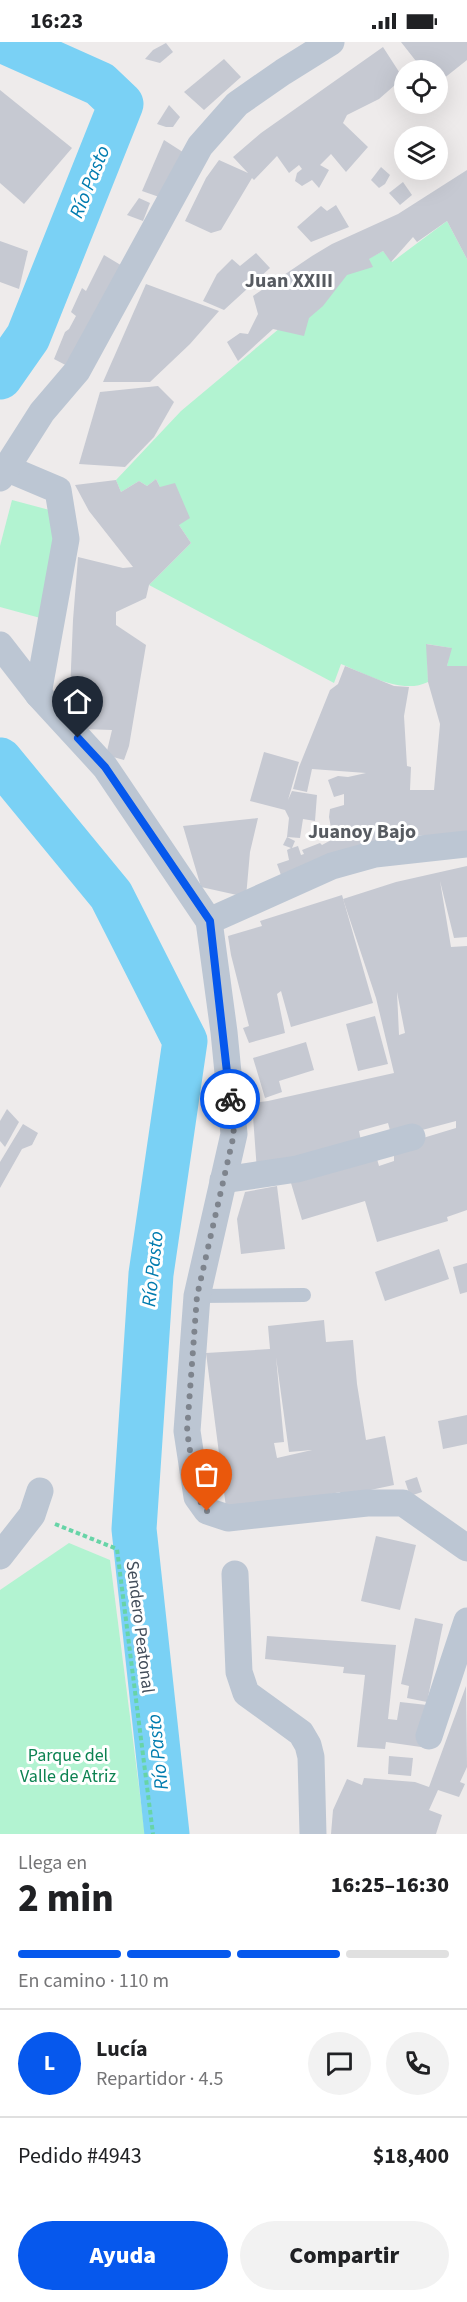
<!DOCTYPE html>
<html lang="es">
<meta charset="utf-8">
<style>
:root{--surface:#fff;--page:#f2f2f2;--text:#202124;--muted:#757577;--line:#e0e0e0;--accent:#0658ed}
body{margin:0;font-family:"Source Sans 3",sans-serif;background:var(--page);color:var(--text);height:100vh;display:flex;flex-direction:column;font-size:22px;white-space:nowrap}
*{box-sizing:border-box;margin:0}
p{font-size:20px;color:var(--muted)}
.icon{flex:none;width:33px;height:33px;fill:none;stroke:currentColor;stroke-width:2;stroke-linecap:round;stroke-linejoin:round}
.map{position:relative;height:1792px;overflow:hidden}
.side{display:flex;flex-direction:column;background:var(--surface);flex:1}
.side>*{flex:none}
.fabs{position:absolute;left:394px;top:18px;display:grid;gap:12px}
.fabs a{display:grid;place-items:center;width:54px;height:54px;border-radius:50%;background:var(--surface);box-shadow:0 6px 24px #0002;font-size:30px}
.pin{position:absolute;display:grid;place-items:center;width:51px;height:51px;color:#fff;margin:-62px -26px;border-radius:50% 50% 50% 0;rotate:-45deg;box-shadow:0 0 6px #0007}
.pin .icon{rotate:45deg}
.courier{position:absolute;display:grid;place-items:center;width:60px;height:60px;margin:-30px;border:4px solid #0658ed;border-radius:50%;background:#fff;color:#222;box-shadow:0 2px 8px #0007}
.headline em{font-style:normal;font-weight:800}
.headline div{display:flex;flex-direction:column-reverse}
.headline{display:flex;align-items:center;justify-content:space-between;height:102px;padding:0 18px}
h1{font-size:39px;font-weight:800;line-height:45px}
.bar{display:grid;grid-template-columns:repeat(4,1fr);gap:9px 6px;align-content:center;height:72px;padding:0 18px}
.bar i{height:8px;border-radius:4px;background:var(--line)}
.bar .current{background:var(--accent)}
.bar p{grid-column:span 4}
.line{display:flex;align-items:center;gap:15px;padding:0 18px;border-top:2px solid var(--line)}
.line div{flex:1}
.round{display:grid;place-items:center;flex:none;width:63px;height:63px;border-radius:32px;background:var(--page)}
.action{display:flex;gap:12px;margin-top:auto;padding:12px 18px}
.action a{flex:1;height:69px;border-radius:36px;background:var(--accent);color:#fff;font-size:24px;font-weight:800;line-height:69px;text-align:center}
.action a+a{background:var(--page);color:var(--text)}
.status{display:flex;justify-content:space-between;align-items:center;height:42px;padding:0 30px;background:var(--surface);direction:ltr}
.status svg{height:16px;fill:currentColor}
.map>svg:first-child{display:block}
.green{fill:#b2f3d1}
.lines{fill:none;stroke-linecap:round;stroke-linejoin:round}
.river{stroke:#7ad1f5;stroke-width:45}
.building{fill:#c6c9d2;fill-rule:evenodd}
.path{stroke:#67d4a7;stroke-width:4;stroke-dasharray:4.5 3;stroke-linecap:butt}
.service{stroke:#bcc6d3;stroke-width:14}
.minor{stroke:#bcc6d3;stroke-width:27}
.done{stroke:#7e848d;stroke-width:6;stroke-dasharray:0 10.8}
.route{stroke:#0658ed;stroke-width:8}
.labels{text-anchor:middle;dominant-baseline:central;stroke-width:6;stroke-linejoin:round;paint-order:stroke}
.street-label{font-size:18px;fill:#424d5a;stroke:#fff}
.park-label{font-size:18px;fill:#0c8251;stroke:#fff}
.water-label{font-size:20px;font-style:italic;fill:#007caf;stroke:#fff}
.neighbourhood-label{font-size:20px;font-weight:bold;fill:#575b61;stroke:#fff}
</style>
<div class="status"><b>16:23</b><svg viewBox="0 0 49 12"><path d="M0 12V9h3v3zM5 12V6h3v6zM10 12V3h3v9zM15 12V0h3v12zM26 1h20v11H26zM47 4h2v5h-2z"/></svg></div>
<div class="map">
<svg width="467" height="1792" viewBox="0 0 467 1792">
<rect width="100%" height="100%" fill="#eeebeb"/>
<g class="green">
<path d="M 447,179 L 467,217 L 467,624 L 447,624 L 451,606 L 427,602 L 428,640 C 402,653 366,632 341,622 L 334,641 L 149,543 L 191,501 L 179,483 L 156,437 L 147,444 L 139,439 L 121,450 L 116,438 L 181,369 L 354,224 L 383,209 L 392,220 Z"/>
<polygon points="12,458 72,474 44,577 0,565 0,504"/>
<polygon points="69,1501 110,1518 145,1792 0,1792 0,1548"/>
</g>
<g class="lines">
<g class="river">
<polyline points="0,335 28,295 121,62 100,42 6,0"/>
<polyline points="0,718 111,853 185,999 151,1232 134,1487 167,1792"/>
</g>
</g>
<g class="building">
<polygon points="401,0 467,0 467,18 438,41 438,28 423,28"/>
<polygon points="166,1 173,10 160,21 145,17 153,8"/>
<polygon points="383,5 403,36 379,57 347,73 343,81 368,105 346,130 331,112 320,123 329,128 319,146 312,138 302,144 295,139 297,131 302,127 299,123 289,131 277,114 254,138 252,136 221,188 211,191 185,179 206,136 219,118 248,131 233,115 261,91"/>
<polygon points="224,17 241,35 204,68 184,50"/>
<polygon points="0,48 72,106 24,162 0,141"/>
<polygon points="169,63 180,75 173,85 166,85 157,82"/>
<polygon points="164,98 189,114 162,156 142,149"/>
<polygon points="381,125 390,133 385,142 379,146 371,138"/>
<polygon points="467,128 467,217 447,179 417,200 413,195 391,220 383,209 369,217 373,225 347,233 323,264 309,276 304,294 273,287 238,319 227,300 240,291 248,292 258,272 253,254 312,214 332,202 398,172"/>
<polygon points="403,140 412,153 400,163 389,151"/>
<polygon points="139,156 150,161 143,179 127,173"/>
<polygon points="336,163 349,185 311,200 297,185 321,164 327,169"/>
<polygon points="0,199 28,209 19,247 0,240"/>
<polygon points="256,211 270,226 224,268 203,259 217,232 232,217 240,224"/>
<polygon points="104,213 129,228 77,329 54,317 65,290 69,287 76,274 71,270 82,246 86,249"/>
<polygon points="146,242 219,269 190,302 150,340 103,340"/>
<polygon points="158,344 174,360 154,395 125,425 79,422 100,350"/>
<polygon points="156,437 160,445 175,441 190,476 179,483 191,501 149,543 146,556 116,570 116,583 146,603 129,704 124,718 106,713 112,688 83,687 70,650 73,578 78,515 123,526 133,525 89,469 75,443 116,438 121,450 139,439 147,444"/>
<polygon points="426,602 452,606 447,624 467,624 467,796 413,793 282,836 277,822 289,818 287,808 291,806 283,803 287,795 289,776 285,768 250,759 264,710 299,720 288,758 292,749 317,753 315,779 303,777 300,796 287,795 295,799 292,806 298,804 301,813 304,812 302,808 320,801 322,803 333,797 329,775 330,767 344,763 344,752 334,755 328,738 338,734 348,735 366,731 312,727 307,750 293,747 299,725 330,648 338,642 345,624 394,644 409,645 404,674 407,724 411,725 410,748 434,748 440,682 428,640"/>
<polygon points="258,776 250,810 246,855 201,845 183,784"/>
<path d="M 467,824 L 467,895 L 454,896 L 440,839 L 451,905 L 467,904 L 467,1168 L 447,1175 L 448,1179 L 377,1200 L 365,1159 L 302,1178 L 291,1141 L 377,1117 L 379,1124 L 394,1119 L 394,1110 L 413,1099 L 456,1086 L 456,1079 L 411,1091 L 391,1092 L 388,1081 L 359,1089 L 361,1099 L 257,1129 L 252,1061 L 268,1059 L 394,1031 L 376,956 L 343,857 L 396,840 ZM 397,950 L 405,991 L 399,993 Z"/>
<polygon points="342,853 373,961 291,985 281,949 277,952 285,991 249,1001 243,986 249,984 231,913 228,894 262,884 260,879"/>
<polygon points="375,974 388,1022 358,1029 346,982"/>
<polygon points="306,1000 314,1028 279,1039 282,1050 265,1056 253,1016"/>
<polygon points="7,1067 19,1080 5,1105 0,1099 0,1079"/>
<polygon points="23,1082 38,1091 32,1103 22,1107 0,1146 0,1120"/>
<polygon points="277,1144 285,1207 241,1212 237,1177 245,1150"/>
<polygon points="439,1207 449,1237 385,1259 375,1230"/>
<polygon points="467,1221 467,1250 460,1252 453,1225"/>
<path d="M 324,1278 L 326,1300 L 353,1298 L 357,1342 L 366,1398 L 385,1394 L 394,1443 L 342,1454 L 340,1450 L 227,1473 L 206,1311 L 270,1307 L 268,1284 ZM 276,1315 L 289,1410 L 312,1408 L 277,1416 L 274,1401 L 284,1400 Z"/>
<polygon points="467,1373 467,1402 443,1407 438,1379"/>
<polygon points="417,1435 422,1450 410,1454 405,1439"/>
<polygon points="376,1494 416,1503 400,1568 361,1559"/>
<polygon points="415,1576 443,1582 427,1660 407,1656 409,1644 401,1642"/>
<polygon points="267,1594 396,1603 388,1677 397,1678 400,1660 427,1663 421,1705 386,1700 385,1707 357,1705 365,1633 343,1631 344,1625 265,1617"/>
<polygon points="466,1644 467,1725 460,1740 465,1742 459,1755 438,1748 429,1768 442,1773 436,1792 331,1792 333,1768 347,1737 362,1743 364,1736 415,1740 429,1745"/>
<polygon points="389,1714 413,1716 411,1734 388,1732"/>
</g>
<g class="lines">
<polyline class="path" points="55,1482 117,1507 153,1792"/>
<polyline class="service" points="197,1254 304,1253"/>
<g class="minor">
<polyline points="6,426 58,448 66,497 38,652"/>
<polyline points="0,436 42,370 77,329 200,104 237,62 283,30 331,0"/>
<polyline points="0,603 38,652 105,725 209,879 224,990 234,1092 197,1254 187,1389 197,1455 207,1469 228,1476 367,1461 403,1461 467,1506"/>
<polyline points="209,879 332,824 375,812 467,802"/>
<polyline points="223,1138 297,1127 412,1095"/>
<polyline points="0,1514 32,1473 40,1449"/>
<polyline points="235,1532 239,1630 246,1651 301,1691 308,1703 311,1715 313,1792"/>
<polyline points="429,1694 467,1579"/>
</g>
</g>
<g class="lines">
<polyline class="done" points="207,1469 197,1455 187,1389 197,1254 234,1092 230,1057"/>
<polyline class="route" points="78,696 105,725 210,879 230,1057"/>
</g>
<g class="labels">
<g class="street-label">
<text transform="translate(140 1585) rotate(83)">Sendero Peatonal</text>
</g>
<g class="park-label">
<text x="68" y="1713">Parque del<tspan x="68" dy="21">Valle de Atriz</tspan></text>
</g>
<g class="water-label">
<text transform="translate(90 140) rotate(-68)">Río Pasto</text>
<text transform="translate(153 1227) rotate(-84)">Río Pasto</text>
<text transform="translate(158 1710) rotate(-96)">Río Pasto</text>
</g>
<g class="neighbourhood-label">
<text x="289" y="239">Juan XXIII</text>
<text x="362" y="790">Juanoy Bajo</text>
</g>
</g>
</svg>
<div class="fabs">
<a><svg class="icon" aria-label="locate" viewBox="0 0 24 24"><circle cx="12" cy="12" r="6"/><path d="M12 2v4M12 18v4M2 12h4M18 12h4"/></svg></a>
<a><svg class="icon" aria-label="layers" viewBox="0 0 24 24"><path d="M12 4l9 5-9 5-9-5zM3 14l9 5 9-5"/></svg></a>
</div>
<div class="pin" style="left:207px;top:1469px;background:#ea580c"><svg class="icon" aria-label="bag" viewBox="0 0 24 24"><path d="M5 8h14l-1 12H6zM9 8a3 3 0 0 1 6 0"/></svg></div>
<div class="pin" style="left:78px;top:696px;background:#1f2937"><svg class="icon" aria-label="home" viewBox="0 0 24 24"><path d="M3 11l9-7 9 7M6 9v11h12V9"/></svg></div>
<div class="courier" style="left:230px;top:1057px"><svg class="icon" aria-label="bike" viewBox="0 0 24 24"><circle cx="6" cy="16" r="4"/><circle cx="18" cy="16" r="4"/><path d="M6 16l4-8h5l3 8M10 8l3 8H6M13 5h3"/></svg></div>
</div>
<section class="side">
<div class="headline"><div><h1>2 min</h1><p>Llega en</p></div><em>16:25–16:30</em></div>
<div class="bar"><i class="current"></i><i class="current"></i><i class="current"></i><i></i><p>En camino · 110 m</p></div>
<div class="line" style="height:108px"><b class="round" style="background:var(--accent);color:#fff">L</b><div><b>Lucía</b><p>Repartidor · 4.5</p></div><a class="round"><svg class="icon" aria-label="chat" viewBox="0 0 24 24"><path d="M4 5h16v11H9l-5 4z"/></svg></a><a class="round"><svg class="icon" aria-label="phone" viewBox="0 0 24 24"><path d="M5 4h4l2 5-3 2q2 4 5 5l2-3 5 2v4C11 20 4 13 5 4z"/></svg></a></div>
<div class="line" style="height:78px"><div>Pedido #4943</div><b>$18,400</b></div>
<div class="action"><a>Ayuda</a><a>Compartir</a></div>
</section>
